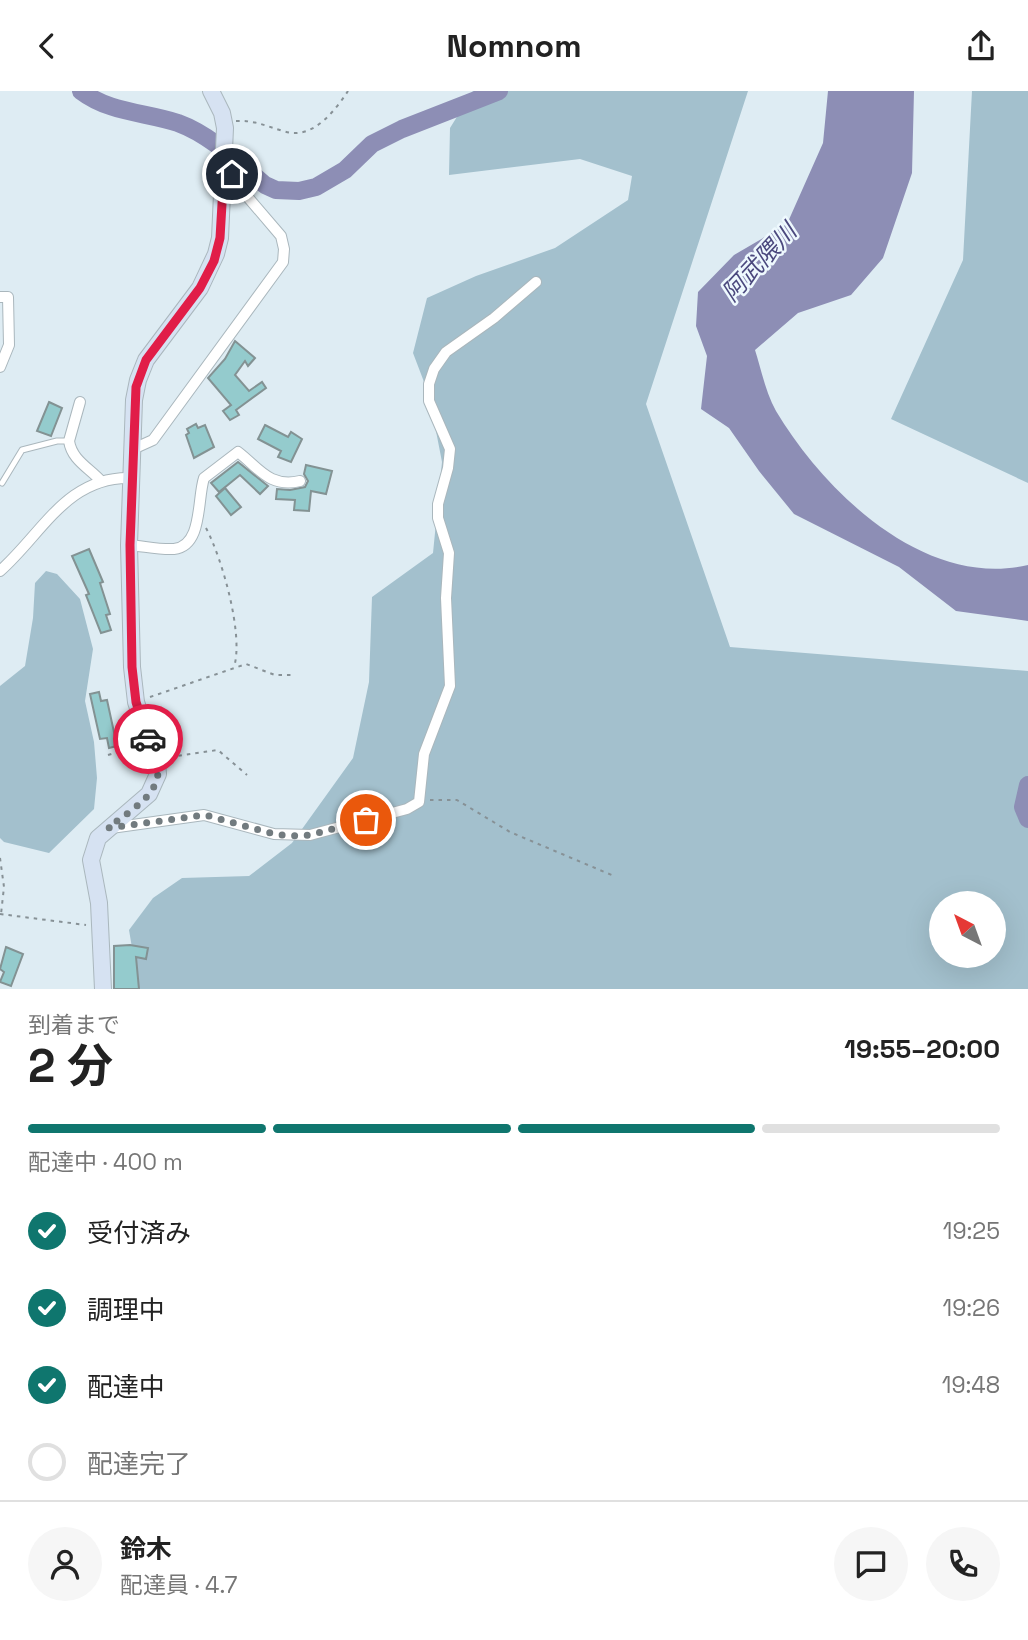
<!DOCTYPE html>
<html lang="ja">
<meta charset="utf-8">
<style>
:root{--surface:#fff;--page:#f6f6f6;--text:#222;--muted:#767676;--line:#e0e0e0;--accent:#0f766e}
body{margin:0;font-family:"Space Grotesk","Noto Sans JP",sans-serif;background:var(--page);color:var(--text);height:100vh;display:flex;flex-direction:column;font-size:26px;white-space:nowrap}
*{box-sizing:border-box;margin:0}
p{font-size:23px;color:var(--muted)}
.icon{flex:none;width:38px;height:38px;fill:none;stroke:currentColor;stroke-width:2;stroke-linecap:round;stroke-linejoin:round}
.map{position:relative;height:898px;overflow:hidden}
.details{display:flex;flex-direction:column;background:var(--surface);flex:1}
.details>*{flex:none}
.needle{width:46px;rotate:319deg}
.buttons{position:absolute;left:929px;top:800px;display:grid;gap:14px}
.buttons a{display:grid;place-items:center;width:77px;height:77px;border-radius:50%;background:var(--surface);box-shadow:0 7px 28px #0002;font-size:35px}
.pin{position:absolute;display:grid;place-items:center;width:60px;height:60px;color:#fff;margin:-30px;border:4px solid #fff;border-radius:50%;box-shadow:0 2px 7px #0007}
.courier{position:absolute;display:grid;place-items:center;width:70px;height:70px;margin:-35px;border:5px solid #e11d48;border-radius:50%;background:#fff;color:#222;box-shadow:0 2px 9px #0007}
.headline em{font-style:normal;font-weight:700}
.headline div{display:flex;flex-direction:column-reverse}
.headline{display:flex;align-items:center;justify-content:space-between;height:119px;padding:0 28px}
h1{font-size:46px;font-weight:700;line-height:52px}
.bar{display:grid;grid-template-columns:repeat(4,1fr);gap:10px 7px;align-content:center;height:84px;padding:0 28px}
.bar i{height:9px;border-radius:5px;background:var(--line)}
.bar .current{background:var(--accent)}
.bar p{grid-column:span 4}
.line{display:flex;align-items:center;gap:18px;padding:0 28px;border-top:2px solid var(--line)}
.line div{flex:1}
.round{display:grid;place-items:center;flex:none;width:74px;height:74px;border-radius:37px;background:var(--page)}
ol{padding:0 28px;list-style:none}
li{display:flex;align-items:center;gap:21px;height:77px}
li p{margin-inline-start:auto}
li .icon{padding:7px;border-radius:50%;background:var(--accent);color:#fff;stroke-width:4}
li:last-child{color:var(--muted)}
li i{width:38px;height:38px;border:4px solid var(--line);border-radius:50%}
header{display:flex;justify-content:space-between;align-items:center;height:91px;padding:0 28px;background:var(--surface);font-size:32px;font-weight:700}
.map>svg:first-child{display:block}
.green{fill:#a3c0cd;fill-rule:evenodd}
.water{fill:#8d8eb5}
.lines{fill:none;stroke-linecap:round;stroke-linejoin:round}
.river{stroke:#8d8eb5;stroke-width:18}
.building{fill:#94cbcd;stroke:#839293;stroke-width:2}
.lane-casing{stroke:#aab7bd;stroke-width:7}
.street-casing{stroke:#aab7bd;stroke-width:12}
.secondary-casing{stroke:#aab7bd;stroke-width:18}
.path{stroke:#879196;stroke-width:2;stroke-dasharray:3.5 5;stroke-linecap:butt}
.lane{stroke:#fff;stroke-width:5}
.street{stroke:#fff;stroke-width:10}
.secondary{stroke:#d6e2f2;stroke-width:16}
.done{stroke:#727b7f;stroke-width:7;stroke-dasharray:0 12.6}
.route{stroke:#e11d48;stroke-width:9}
.labels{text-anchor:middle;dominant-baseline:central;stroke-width:5;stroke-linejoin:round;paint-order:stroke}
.water-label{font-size:24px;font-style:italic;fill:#4b497e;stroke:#eef9fe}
</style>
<header><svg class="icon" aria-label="back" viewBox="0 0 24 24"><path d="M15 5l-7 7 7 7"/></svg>Nomnom<svg class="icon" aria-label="share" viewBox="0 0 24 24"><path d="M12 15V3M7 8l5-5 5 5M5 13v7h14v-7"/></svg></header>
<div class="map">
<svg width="1028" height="898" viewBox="0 0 1028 898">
<rect width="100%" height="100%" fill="#deecf3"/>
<g class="green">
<path d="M 473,0 L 748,0 L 646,313 L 730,556 L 1028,580 L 1028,898 L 139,898 L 129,839 L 153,807 L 182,787 L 249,785 L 292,752 L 353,667 L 369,591 L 372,506 L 433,462 L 442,371 L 429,304 L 413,262 L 427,207 L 476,185 L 555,157 L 628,109 L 632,85 L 580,68 L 449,84 L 450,37 ZM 942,812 L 994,812 L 994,864 L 942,864 Z"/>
<polygon points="972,0 1028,0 1028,392 891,328 963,169"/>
<polygon points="46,480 57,483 80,508 93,558 85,610 94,651 97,687 94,718 49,762 4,751 0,747 0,595 25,575 33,527 35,492"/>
</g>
<path class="water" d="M 828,0 L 914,0 L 912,82 L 883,167 L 851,204 L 798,222 L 755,259 C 761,278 766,302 776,320 C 825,402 925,498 1028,474 L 1028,530 L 956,520 L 899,476 L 794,423 L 759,380 L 729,337 L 701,318 L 707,265 L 696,235 L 698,201 L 734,164 L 787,133 L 823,52 Z"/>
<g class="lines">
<g class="river">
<path d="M 81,0 C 110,22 145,21 178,32 C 211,44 239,72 265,94 L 276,99 L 299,100 L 316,96 L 345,79 L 372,53 L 402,38 L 499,0"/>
<polyline points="1028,694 1023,716 1028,728"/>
</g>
</g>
<g class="building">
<polygon points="235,250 255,267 248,275 245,270 235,284 249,300 262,291 266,297 236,319 239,324 230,329 223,320 231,314 208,287 225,268"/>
<polygon points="49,311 62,317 51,345 37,340"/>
<polygon points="196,333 198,337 205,334 214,356 194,367 186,344 189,342 187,338"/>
<polygon points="265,334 288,346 291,341 302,348 291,371 278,366 281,360 258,348"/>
<polygon points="238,371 268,395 260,403 240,384 219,401 211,392"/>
<polygon points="306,374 332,380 326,403 311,400 309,420 294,419 295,409 276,408 277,398 290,399 305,396 308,390 304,383"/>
<polygon points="225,397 241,416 231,424 216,405"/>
<polygon points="89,458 103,491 100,492 110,523 106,524 111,539 101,542 86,504 89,503 72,465"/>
<polygon points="99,601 101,610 107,609 117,655 109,657 107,647 100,648 90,603"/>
<polygon points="130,854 148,857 146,868 136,866 139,898 114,898 114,855"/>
<polygon points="6,856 23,863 11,895 0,891 4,881 0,878"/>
</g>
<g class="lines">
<g class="lane-casing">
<polyline id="lane" points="2,392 22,359 57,350 69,350"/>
</g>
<g class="street-casing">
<g id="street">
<polyline points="0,206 8,206 9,254 0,276"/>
<path d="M 80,311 L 69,350 C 72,369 88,376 101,390"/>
<polyline points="133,358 153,349 283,171 284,158 281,145 246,104 234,85 224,79"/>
<path d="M 129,454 C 143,455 160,459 174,458 C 203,455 197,408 204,387 L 238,361 C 259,377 269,397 300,390"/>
<path d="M 0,480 C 42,443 67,385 131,387"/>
<polyline points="111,737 204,724 274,743 310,744 407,718 419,711 424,663 450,595 446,507 449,462 438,427 438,413 448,377 450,358 429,310 429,293 434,278 446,261 494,227 536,191"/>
</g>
</g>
<g class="secondary-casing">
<polyline id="secondary" points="103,898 99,812 91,769 98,747 149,703 158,683 157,673 136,611 132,576 129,454 134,309 138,289 146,269 200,197 216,163 220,147 225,37 222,22 211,0"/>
</g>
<g class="path">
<path d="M 236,30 C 254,29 266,35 283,40 C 312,50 334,21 348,0"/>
<path d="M 206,437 C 222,467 244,544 234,576"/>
<polyline points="150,606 246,573 275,584 292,584"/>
<polyline points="121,639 125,648 134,655"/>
<polyline points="108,664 137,655"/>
<polyline points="170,666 218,659 247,684"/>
<polyline points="430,709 457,709 510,741 614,785"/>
<polyline points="0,767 4,796 1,823"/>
<polyline points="0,823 86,834"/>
</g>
<use href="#lane" class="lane"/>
<use href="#street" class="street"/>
<use href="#secondary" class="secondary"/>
</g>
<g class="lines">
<path class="done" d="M 148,648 C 151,657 158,670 158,680 C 158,706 126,722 108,737 L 205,724 L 274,743 L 290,745 L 310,744 L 366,729"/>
<polyline class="route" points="148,648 136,611 132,576 130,454 136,296 146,269 200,197 214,170 220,147 224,79 232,83"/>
</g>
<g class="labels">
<g class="water-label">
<text transform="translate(759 171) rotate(-47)">阿武隈川</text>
</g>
</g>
</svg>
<div class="buttons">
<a><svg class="needle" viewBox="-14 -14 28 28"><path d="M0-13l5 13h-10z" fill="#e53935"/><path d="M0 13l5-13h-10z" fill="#767676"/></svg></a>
</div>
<div class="pin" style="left:366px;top:729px;background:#ea580c"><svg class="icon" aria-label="bag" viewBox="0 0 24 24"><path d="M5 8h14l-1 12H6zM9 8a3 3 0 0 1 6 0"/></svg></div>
<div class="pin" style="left:232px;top:83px;background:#1f2937"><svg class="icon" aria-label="home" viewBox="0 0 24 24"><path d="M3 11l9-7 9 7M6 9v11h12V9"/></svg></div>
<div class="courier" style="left:148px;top:648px"><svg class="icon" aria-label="car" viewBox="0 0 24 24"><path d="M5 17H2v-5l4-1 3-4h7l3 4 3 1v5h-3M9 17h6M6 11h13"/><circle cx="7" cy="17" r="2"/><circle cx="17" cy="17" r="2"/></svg></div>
</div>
<section class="details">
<div class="headline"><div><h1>2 分</h1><p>到着まで</p></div><em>19:55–20:00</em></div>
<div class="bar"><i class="current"></i><i class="current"></i><i class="current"></i><i></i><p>配達中 · 400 m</p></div>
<ol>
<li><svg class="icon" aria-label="check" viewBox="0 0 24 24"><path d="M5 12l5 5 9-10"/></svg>受付済み<p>19:25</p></li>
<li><svg class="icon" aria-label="check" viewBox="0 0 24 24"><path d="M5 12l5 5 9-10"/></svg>調理中<p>19:26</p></li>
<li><svg class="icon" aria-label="check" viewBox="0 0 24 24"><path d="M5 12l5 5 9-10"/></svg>配達中<p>19:48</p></li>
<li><i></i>配達完了</li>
</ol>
<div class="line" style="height:126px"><a class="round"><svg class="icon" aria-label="person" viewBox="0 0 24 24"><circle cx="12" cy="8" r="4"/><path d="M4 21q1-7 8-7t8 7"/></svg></a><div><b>鈴木</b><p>配達員 · 4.7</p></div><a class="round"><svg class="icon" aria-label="chat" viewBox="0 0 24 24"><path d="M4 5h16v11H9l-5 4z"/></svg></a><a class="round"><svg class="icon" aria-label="phone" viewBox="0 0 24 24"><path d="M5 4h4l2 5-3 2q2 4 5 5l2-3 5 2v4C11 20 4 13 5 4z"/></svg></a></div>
</section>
